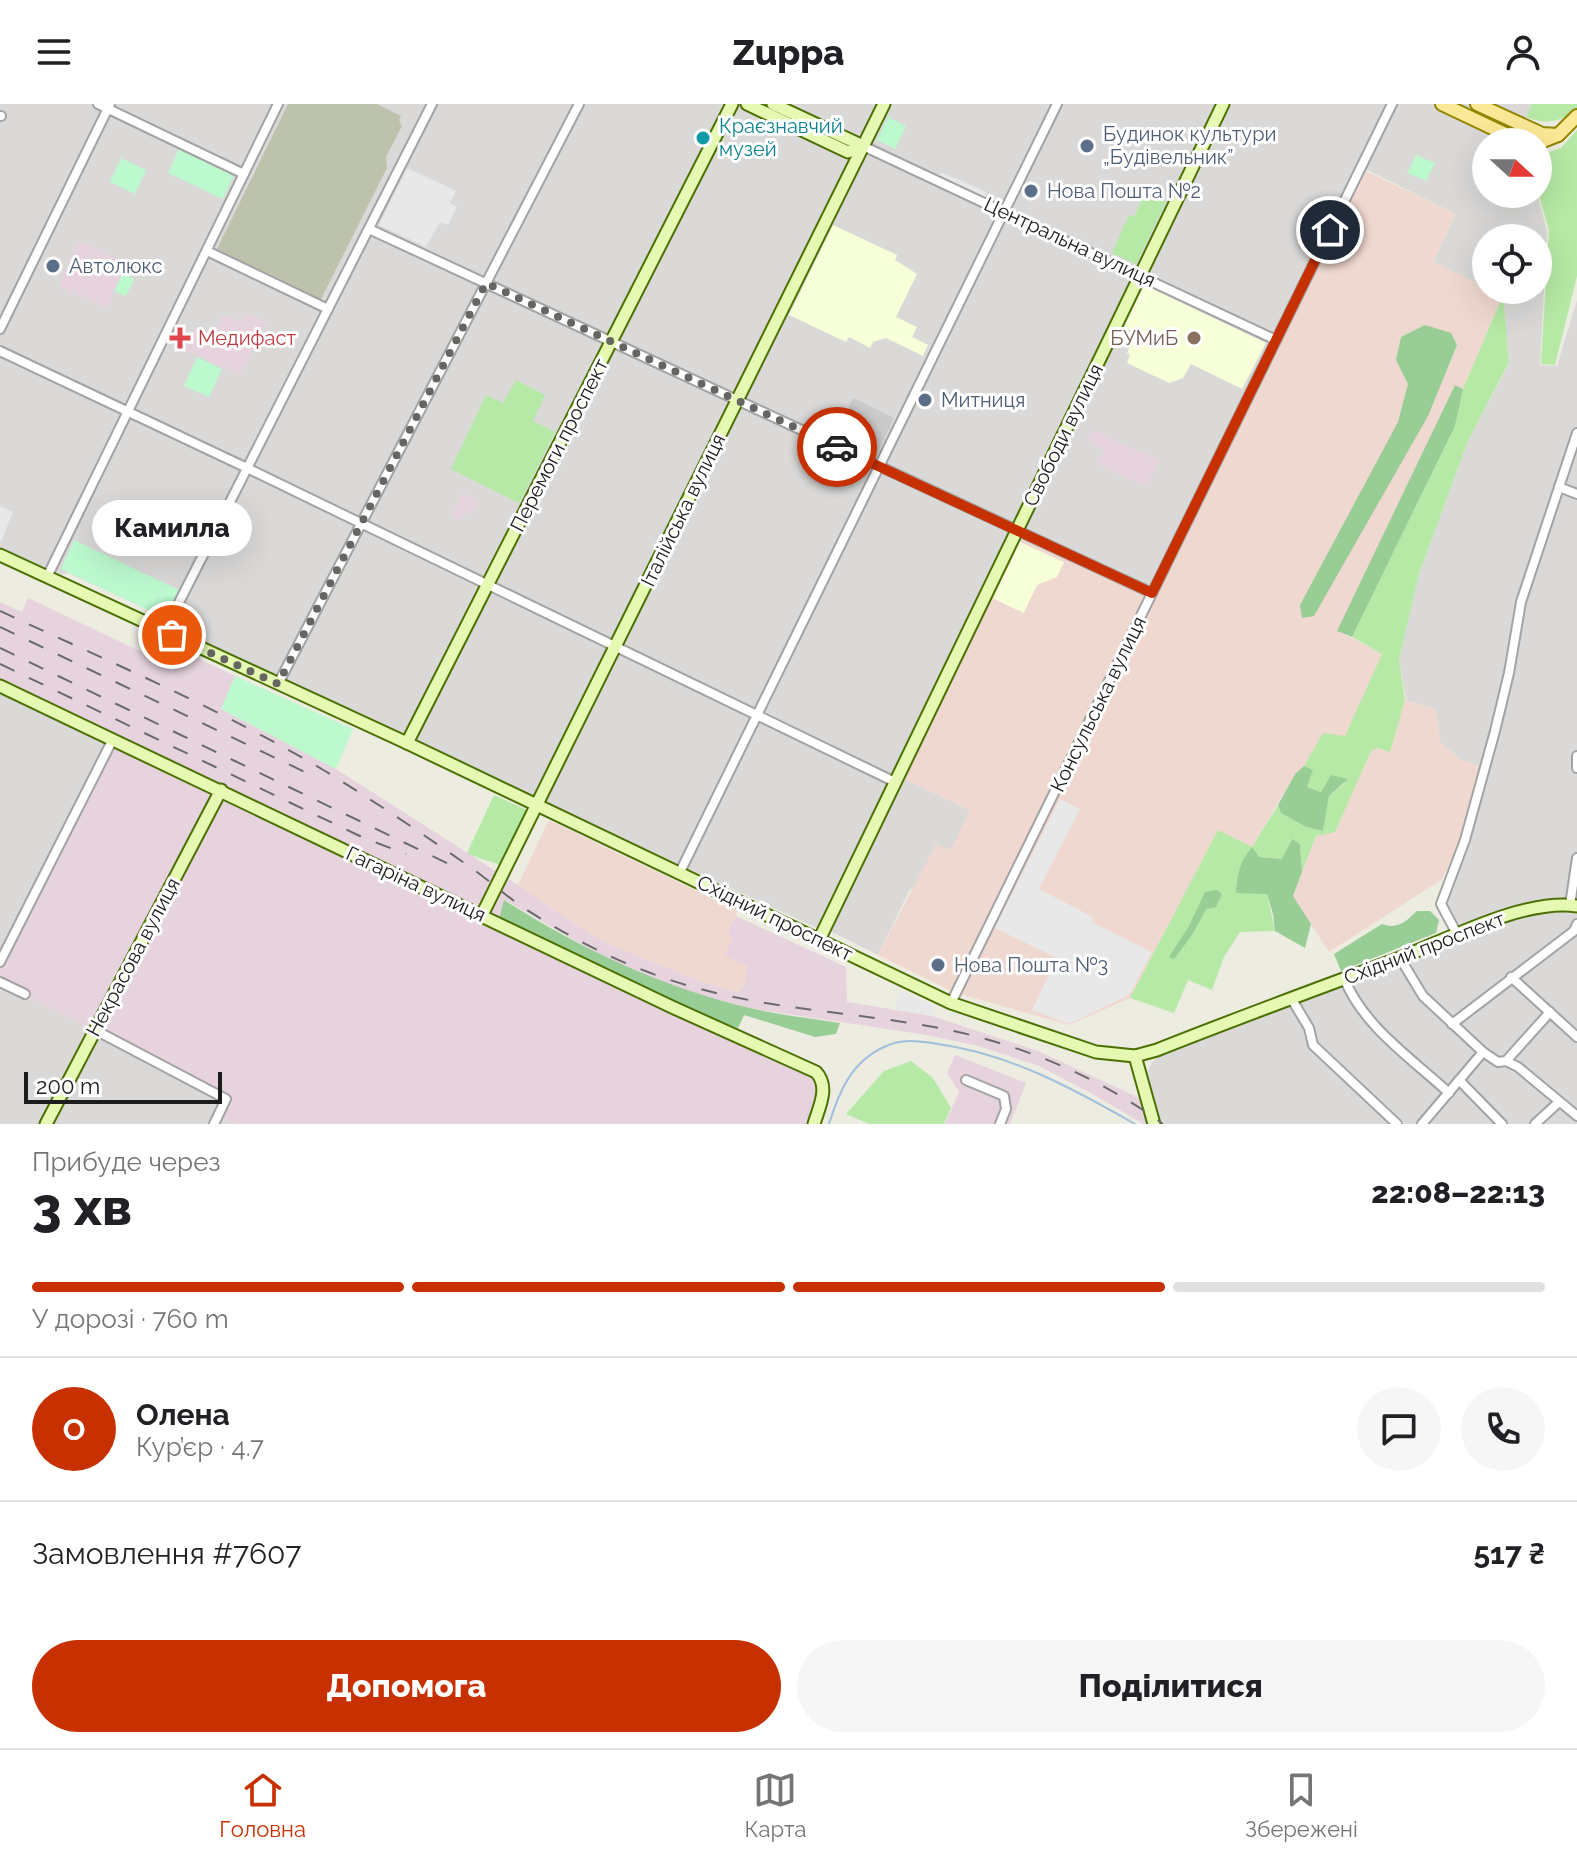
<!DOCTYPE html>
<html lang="uk">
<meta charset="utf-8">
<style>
:root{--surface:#fff;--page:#f6f6f6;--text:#202124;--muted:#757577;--line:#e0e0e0;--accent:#c73000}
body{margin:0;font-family:Raleway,sans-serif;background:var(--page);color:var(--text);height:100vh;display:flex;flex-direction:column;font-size:30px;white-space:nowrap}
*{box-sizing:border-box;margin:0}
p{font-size:26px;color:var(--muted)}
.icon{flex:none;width:44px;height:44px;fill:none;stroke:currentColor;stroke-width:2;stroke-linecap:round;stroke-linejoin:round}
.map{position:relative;height:1020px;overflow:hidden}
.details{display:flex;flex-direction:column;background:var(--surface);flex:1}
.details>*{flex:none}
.needle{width:52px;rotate:111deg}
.fabs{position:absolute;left:1472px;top:24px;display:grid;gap:16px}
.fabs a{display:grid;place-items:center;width:80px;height:80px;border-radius:50%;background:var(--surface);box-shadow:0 8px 32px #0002;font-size:40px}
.scale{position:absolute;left:24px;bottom:20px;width:198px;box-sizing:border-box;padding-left:8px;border:4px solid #1c1c1c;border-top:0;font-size:22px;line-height:28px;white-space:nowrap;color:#1c1c1c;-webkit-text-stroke:6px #fff;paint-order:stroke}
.pin{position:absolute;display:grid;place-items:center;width:68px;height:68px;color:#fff;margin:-34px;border:4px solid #fff;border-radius:50%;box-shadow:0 2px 8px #0007}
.courier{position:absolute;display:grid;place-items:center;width:80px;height:80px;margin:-40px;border:6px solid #c73000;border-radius:50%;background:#fff;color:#222;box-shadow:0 2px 10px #0007}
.bubble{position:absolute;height:56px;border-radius:28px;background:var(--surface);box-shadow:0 8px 32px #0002;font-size:26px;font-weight:800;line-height:56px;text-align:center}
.summary em{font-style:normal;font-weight:800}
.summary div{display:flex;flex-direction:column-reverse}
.summary{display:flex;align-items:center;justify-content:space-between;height:136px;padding:0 32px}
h1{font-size:52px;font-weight:800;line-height:60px}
.bar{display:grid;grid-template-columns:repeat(4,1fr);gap:12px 8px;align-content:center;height:96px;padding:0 32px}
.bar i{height:10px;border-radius:6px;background:var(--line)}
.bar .on{background:var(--accent)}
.bar p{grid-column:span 4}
.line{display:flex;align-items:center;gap:20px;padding:0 32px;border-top:2px solid var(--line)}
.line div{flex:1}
.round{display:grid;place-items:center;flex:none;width:84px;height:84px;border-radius:42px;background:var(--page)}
.button{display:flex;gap:16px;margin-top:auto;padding:16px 32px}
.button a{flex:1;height:92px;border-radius:48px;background:var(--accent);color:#fff;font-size:32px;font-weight:800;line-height:92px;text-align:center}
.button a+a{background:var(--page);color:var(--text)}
header{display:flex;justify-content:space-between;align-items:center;height:104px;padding:0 32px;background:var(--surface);font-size:36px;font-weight:800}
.tab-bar{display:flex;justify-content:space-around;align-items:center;height:112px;border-top:2px solid var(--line);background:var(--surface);font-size:22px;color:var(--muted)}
.tab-bar a{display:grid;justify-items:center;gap:4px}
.tab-bar .on{color:var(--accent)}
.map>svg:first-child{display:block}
.residential{fill:#dad9d8}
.commercial{fill:#efd8cf}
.industrial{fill:#e6d3de}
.education{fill:#f6ffd8}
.religious{fill:#cacaca}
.construction{fill:#bdc2ac}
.grass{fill:#b6e9a5}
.forest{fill:#98cd95}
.park{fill:#bcf9cf}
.parking{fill:#e8e8e8}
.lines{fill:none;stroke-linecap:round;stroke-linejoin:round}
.stream{stroke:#a0c0dc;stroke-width:2}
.street-casing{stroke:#a3a3a3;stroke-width:12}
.secondary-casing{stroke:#4b7104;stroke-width:15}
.primary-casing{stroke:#938600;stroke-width:16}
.street{stroke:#fff;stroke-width:8}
.secondary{stroke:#e5f9b3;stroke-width:11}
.primary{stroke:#fce997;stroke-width:12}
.rail{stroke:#6a6a6a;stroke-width:2;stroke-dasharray:16 16;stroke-linecap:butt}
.done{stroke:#656561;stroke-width:8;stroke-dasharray:0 14.4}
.route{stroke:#c73000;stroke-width:10}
.culture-dot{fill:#0f9aa8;stroke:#fff;stroke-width:3}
.service-dot{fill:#5c6f8a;stroke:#fff;stroke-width:3}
.health-dot{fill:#e0444e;stroke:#fff;stroke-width:3}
.education-dot{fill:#8d6e63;stroke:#fff;stroke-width:3}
.labels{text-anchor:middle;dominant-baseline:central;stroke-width:6;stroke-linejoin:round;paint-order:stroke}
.culture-label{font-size:20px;fill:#0d838f;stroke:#fff;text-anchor:start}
.service-label{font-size:20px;fill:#4e5e75;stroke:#fff;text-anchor:start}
.street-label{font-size:20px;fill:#1c1c1c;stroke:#fff}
.health-label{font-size:20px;fill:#be3a42;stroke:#fff;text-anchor:start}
.education-label{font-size:20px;fill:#785e54;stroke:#fff;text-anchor:end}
</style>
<header><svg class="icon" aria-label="menu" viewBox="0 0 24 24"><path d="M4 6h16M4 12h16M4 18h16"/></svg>Zuppa<svg class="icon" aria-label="person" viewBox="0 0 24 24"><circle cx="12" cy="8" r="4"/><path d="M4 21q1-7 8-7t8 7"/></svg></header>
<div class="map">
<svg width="1577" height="1020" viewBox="0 0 1577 1020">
<rect width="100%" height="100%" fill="#edece1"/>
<g class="residential">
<polygon points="0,0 1532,0 1526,13 1531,38 1486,38 1486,90 1537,90 1547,127 1540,261 1557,262 1577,196 1577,797 1550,796 1519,802 1464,822 1458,819 1445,796 1486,665 1460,655 1440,638 1436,606 1406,596 1399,556 1419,470 1468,337 1509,259 1503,191 1492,186 1538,186 1538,134 1486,134 1486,183 1433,158 1456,110 1361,63 1152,483 1016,419 819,825 157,519 155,509 68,469 61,471 0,443"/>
<polygon points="0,586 111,639 0,857"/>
<polygon points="902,674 970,706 951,747 936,740 914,786 910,785 878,851 828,826"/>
<polygon points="1550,808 1577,810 1577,1020 1167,1020 1158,1014 1148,980 1147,968 1152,958 1160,951 1460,834 1523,813"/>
<polygon points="0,878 226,995 218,1012 236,1020 0,1020"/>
</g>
<g class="commercial">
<polygon points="1366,67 1456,110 1433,158 1486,183 1486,186 1503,191 1463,285 1455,281 1338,527 1383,550 1345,633 1323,630 1304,662 1295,670 1252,743 1218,726 1130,894 1069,921 953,888 878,851 936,740 951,746 970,706 902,674 1018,429 1154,492"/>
<polygon points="1405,596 1436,606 1440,638 1459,655 1482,663 1460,743 1441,776 1329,848 1293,792 1316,732 1335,728 1371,647 1378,644 1390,648"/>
<polygon points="549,716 738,807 727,828 733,833 747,861 744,882 739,888 704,879 610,841 585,827 518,781"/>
</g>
<g class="industrial">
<polygon points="79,137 127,159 107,204 59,182"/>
<polygon points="246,209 266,218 240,271 185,246 195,225 212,233 223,210 241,218"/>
<polygon points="1092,326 1159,356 1147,383 1097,360 1104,344 1087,336"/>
<polygon points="463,389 479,397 472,411 465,407 460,416 452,412"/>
<polygon points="28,494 165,559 179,554 178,547 181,546 235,572 221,605 336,665 518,781 585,827 610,841 704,879 738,888 744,882 747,862 725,851 733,833 727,829 736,812 846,863 847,898 932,912 1038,947 1144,996 1146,998 1144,1005 1166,1020 1143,1020 1091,989 1039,962 978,942 927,931 754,905 707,893 647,873 600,851 505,796 499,815 0,578 0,498 22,508"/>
<polygon points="112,639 815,973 822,984 811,1020 237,1020 218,1012 226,995 0,878 0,858"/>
<polygon points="955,951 1026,979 1010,1020 945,1020 959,988 947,969"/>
</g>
<g class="education">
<polygon points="833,121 897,151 895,156 917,170 896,213 917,223 912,233 928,241 923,252 886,234 873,238 870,244 849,233 846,238 789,211"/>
<polygon points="1144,181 1266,239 1242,285 1191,260 1183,274 1169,279 1127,259 1130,251 1127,249 1136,229 1124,223"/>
<polygon points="1020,438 1064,458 1057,473 1037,481 1024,509 992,494"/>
</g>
<polygon class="religious" points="853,294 894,314 875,354 834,334"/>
<polygon class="construction" points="288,0 377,0 401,12 399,16 402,22 386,53 387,64 320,197 216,147"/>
<g class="grass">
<path d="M 1532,0 L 1577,0 L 1577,6 C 1560,18 1546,21 1526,13 Z"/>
<polygon points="1577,26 1577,172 1555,261 1541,260 1549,126 1538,88 1538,52 1561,44"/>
<polygon points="1145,89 1166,98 1136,160 1112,149 1129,111 1134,113"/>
<polygon points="1503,191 1509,258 1468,337 1419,470 1399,556 1405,596 1390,648 1378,644 1371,647 1335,728 1316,732 1302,768 1300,740 1291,736 1283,755 1259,753 1275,827 1240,828 1224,853 1212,886 1188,876 1174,909 1130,894 1218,726 1252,743 1278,701 1281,709 1306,723 1323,727 1329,692 1345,679 1331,671 1321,688 1307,683 1313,666 1304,662 1323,629 1345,632 1382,550 1352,533 1455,322 1463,285"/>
<polygon points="516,276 545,291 533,317 555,328 519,399 451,365 486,291 503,299"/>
<path d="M 494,691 L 529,707 L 502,762 C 490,756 475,754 467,749 Z"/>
<polygon points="911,957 933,974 951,1004 944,1020 869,1020 846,1010 884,967"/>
</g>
<g class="forest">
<polygon points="1425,221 1451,229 1457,241 1428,312 1314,512 1302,514 1300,501 1398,318 1408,280 1396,256 1401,233"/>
<polygon points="1455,281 1463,285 1455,322 1352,533 1337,527"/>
<polygon points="1304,662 1313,666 1307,683 1321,688 1331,671 1348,675 1329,692 1323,727 1306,723 1281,709 1278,701 1295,670"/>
<path d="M 1292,735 L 1300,740 L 1302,768 L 1293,792 L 1311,820 L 1305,844 L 1275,827 L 1273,810 L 1267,790 L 1236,789 C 1237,770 1240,757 1252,743 L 1259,753 L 1282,755 Z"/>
<polygon points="1217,786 1222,790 1216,803 1206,805 1192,831 1174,855 1169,853 1189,822 1205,788"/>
<path d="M 504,796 C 581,845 661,883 750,904 C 779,911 810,914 840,919 L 836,930 L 815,933 L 744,911 L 738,924 C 655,895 577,853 499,815 Z"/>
<path d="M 1417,807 L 1430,807 L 1439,816 L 1436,829 L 1341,867 L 1334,850 L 1382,820 C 1398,826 1406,817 1417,807 Z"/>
</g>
<g class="park">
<polygon points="888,13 906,22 895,45 877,36"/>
<polygon points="179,45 234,71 223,95 168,69"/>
<polygon points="1416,51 1435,59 1426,77 1407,69"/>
<polygon points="121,54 146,66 135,90 110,78"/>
<polygon points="123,169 134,175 126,192 114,187"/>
<polygon points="197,253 222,265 209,293 184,282"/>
<polygon points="74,436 181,487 167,515 61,465"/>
<polygon points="235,572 353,625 336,665 221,605"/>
</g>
<g class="parking">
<polygon points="407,64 456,87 450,99 457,103 448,121 440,118 426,143 379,121"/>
<polygon points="943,69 986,88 985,94 935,71"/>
<polygon points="0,402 13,408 1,438 0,437"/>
<polygon points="1060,695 1080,705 1039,785 1093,813 1092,818 1152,848 1129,891 1069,920 1032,906 1057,854 995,824"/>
<polygon points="901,887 935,902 932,912 893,905"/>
</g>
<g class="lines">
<path class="stream" d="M 829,1020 C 839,988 851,958 884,943 C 902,934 919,937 938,940 C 1010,950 1072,984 1135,1020"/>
<g class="street-casing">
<g id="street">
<polyline points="98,0 244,70"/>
<polyline points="0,12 1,12"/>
<polyline points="863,42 1276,236"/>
<polyline points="369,125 1152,489"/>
<polyline points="207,147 328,205"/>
<polyline points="0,225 110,0"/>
<polyline points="0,247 247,364 895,678"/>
<polyline points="1559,383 1577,390"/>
<polyline points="47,473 278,0"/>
<polyline points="164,528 432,0"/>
<polyline points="278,580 579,0"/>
<polyline points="1577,652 1577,664"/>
<polyline points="680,768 1057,0"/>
<polyline points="1570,801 1577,754"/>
<polyline points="1457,830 1441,800 1465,736 1495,627 1509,569 1521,498 1577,329"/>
<polyline points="1400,854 1423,892 1483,948 1498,958 1506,957 1518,963 1577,1012"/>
<polyline points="0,858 113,635"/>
<polyline points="1511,873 1577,933"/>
<path d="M 1344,874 C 1363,922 1411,954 1449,989"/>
<polyline points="0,878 25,890"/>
<polyline points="1291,894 1309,924 1313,941 1397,1020"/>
<polyline points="951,899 1392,0"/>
<polyline points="1452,920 1574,827 1577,820"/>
<polyline points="95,926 226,995 214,1020"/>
<polyline points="1506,957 1550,908"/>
<polyline points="966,976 1004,992 1006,1005 1000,1020"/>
<polyline points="1459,976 1502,1020"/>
<polyline points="1422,1020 1483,948"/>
<polyline points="1535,1020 1559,998"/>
</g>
</g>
<g class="secondary-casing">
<g id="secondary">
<polyline points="747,0 848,48 863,42"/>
<polyline points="773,0 863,42"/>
<path d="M 0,451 L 407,639 L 951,899 L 1096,948 L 1135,952 L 1157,946 C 1237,914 1317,885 1397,855 C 1447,836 1524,794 1577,802"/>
<path d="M 0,582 L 672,903 L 816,968 C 830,983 819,1003 814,1020"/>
<polyline points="407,639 732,0"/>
<polyline points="482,811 884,0"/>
<polyline points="819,836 1223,0"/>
<polyline points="1135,952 1154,1020"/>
<polyline points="46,1020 221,686"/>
</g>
</g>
<g class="primary-casing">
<g id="primary">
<polyline points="1442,0 1520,37 1526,38"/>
<polyline points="1477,0 1542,30 1558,31"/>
<polyline points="1538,39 1558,31 1577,12"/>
</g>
</g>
<use href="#street" class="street"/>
<use href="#secondary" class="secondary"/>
<use href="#primary" class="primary"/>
<g class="rail">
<path d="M 0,507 C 108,557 223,606 325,667 C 374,697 423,730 470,763 C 490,777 507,793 527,806 C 565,830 605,852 648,868 C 746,906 838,905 939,924 C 1018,939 1098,972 1163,1020"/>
<polyline points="0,523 307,669"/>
<polyline points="0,544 451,761"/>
<polyline points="0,560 364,734 406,750"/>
</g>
</g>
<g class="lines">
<polyline class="done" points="172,531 278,580 486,179 837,343"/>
<polyline class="route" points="837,343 1152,489 1330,126"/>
</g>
<circle class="culture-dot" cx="703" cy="34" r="8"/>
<g class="service-dot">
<circle cx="1087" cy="42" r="8"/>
<circle cx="1031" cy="87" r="8"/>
<circle cx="53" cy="162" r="8"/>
<circle cx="925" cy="296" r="8"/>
<circle cx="938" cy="861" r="8"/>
</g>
<path class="health-dot" d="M176 222h8v8h8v8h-8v8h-8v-8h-8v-8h8z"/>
<circle class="education-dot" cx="1194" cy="234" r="8"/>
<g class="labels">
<g class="culture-label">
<text x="719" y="22">Краєзнавчий<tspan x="719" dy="23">музей</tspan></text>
</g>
<g class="service-label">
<text x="1103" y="30">Будинок культури<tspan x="1103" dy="23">„Будівельник”</tspan></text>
<text x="1047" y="87">Нова Пошта №2</text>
<text x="69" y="162">Автолюкс</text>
<text x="941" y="296">Митниця</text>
<text x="954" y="861">Нова Пошта №3</text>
</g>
<g class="street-label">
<text transform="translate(1070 138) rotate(25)">Центральна вулиця</text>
<text transform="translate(1063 331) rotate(-64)">Свободи вулиця</text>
<text transform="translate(559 341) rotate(-63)">Перемоги проспект</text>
<text transform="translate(683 406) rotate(-64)">Італійська вулиця</text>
<text transform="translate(1098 600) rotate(-64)">Консульська вулиця</text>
<text transform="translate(416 780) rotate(25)">Гагаріна вулиця</text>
<text transform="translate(775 814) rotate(26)">Східний проспект</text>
<text transform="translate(1424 844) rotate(-21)">Східний проспект</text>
<text transform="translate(133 853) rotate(-62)">Некрасова вулиця</text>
</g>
<g class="health-label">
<text x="198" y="234">Медифаст</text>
</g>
<g class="education-label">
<text x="1178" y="234">БУМиБ</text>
</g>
</g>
</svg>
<div class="fabs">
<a><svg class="needle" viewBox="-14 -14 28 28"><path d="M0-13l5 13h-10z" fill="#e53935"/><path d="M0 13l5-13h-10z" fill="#757577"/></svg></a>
<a><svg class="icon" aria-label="locate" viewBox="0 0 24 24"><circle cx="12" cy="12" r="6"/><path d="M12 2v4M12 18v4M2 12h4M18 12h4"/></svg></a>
</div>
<div class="scale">200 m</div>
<div class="pin" style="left:172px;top:531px;background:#ea580c"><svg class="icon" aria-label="bag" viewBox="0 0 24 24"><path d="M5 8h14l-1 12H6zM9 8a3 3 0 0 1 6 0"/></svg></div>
<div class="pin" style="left:1330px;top:126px;background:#1f2937"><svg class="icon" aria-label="home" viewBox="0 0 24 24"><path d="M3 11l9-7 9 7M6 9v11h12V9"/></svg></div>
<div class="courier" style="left:837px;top:343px"><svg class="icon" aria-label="car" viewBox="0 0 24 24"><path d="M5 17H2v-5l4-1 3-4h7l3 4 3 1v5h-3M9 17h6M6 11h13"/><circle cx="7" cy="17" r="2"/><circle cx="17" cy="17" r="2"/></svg></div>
<div class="bubble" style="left:92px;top:396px;width:160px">Камилла</div>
</div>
<section class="details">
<div class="summary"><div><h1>3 хв</h1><p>Прибуде через</p></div><em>22:08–22:13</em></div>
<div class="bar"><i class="on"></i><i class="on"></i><i class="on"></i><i></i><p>У дорозі · 760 m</p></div>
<div class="line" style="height:144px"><b class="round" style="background:var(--accent);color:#fff">О</b><div><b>Олена</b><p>Кур’єр · 4.7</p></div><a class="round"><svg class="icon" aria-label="chat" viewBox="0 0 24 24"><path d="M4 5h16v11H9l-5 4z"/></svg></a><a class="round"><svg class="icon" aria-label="phone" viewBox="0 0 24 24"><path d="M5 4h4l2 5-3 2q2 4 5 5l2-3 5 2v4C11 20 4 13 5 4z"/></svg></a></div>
<div class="line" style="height:104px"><div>Замовлення #7607</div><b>517 ₴</b></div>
<div class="button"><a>Допомога</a><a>Поділитися</a></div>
</section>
<nav class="tab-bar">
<a class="on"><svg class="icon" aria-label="home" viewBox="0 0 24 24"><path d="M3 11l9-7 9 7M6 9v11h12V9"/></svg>Головна</a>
<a><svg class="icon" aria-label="map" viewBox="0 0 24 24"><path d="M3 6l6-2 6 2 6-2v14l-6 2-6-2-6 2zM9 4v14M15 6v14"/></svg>Карта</a>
<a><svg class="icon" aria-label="saved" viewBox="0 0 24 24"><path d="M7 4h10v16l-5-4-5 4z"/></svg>Збережені</a>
</nav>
